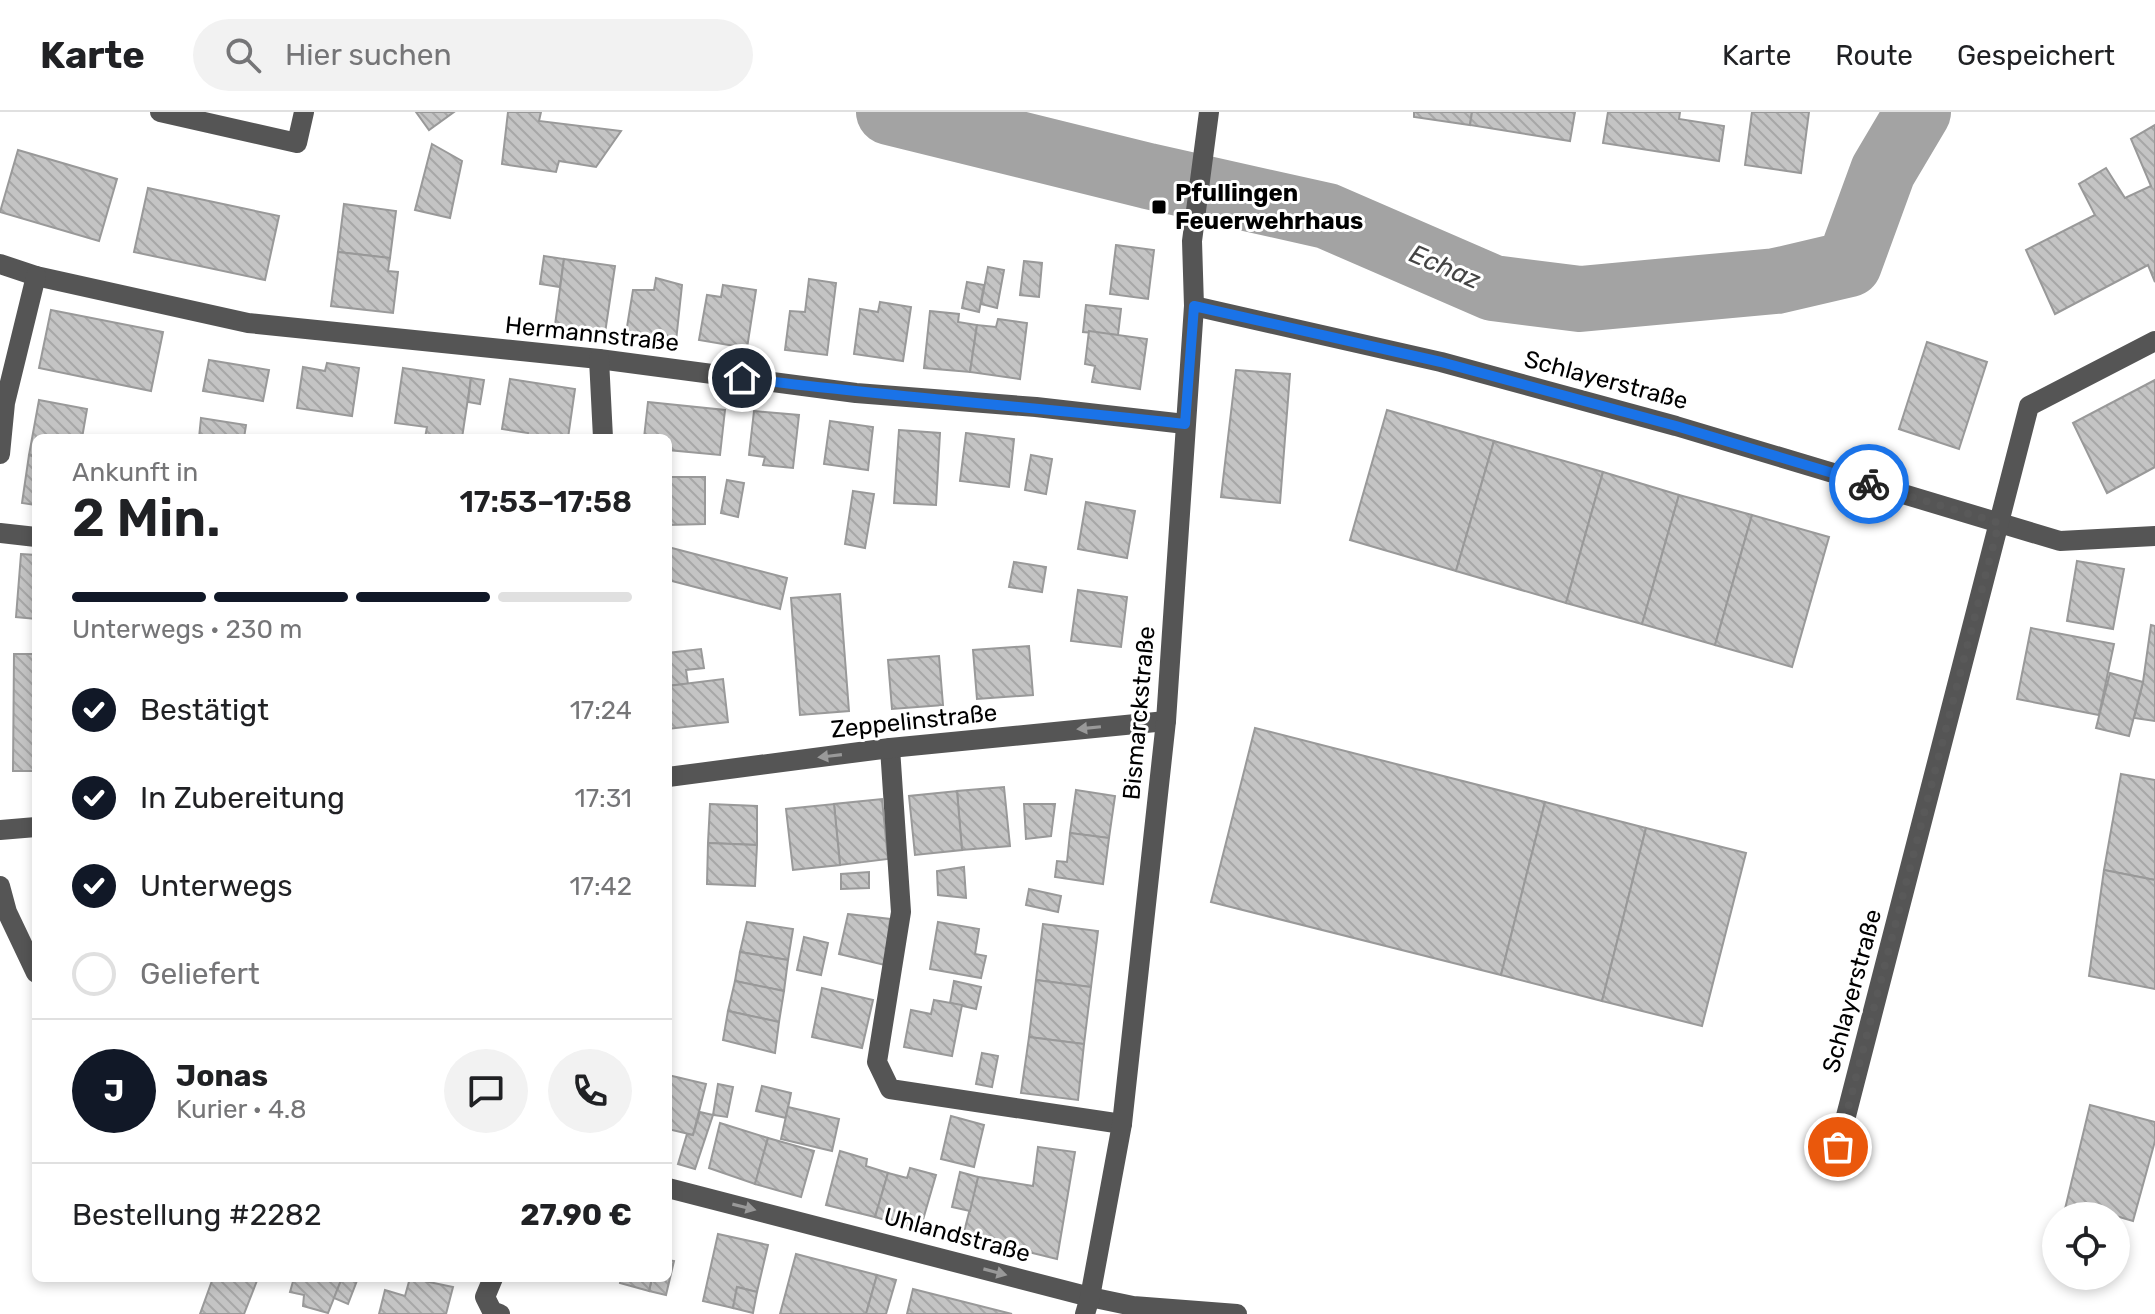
<!DOCTYPE html>
<html lang="de">
<meta charset="utf-8">
<style>
:root{--surface:#fff;--page:#f2f2f2;--text:#202124;--muted:#757577;--line:#e0e0e0;--accent:#111827}
body{margin:0;font-family:Rubik,sans-serif;background:var(--page);color:var(--text);height:100vh;display:flex;flex-direction:column;font-size:30px;white-space:nowrap}
*{box-sizing:border-box;margin:0}
p{font-size:26px;color:var(--muted)}
.icon{flex:none;width:44px;height:44px;fill:none;stroke:currentColor;stroke-width:2;stroke-linecap:round;stroke-linejoin:round}
.map{position:relative;flex:1;overflow:hidden}
.drawer{position:absolute;left:32px;top:322px;width:640px;height:848px;display:flex;flex-direction:column;background:var(--surface);border-radius:12px;box-shadow:0 4px 12px #0003}
.drawer>*{flex:none}
.tools{position:absolute;left:2042px;top:1090px;display:grid;gap:16px}
.tools a{display:grid;place-items:center;width:88px;height:88px;border-radius:50%;background:var(--surface);box-shadow:0 4px 12px #0003;font-size:40px}
.pin{position:absolute;display:grid;place-items:center;width:68px;height:68px;color:#fff;margin:-34px;border:4px solid #fff;border-radius:50%;box-shadow:0 2px 8px #0007}
.courier{position:absolute;display:grid;place-items:center;width:80px;height:80px;margin:-40px;border:6px solid #1a73e8;border-radius:50%;background:#fff;color:#222;box-shadow:0 2px 10px #0007}
.overview em{font-style:normal;font-weight:600}
.overview div{display:flex;flex-direction:column-reverse}
.overview{display:flex;align-items:center;justify-content:space-between;height:136px;padding:0 40px}
h1{font-size:52px;font-weight:600;line-height:60px}
.bar{display:grid;grid-template-columns:repeat(4,1fr);gap:12px 8px;align-content:center;height:96px;padding:0 40px}
.bar i{height:10px;border-radius:6px;background:var(--line)}
.bar .active{background:var(--accent)}
.bar p{grid-column:span 4}
.line{display:flex;align-items:center;gap:20px;padding:0 40px;border-top:2px solid var(--line)}
.line div{flex:1}
.round{display:grid;place-items:center;flex:none;width:84px;height:84px;border-radius:42px;background:var(--page)}
ol{padding:0 40px;list-style:none}
li{display:flex;align-items:center;gap:24px;height:88px}
li p{margin-inline-start:auto}
li .icon{padding:8px;border-radius:50%;background:var(--accent);color:#fff;stroke-width:4}
li:last-child{color:var(--muted)}
li i{width:44px;height:44px;border:4px solid var(--line);border-radius:50%}
header{display:flex;align-items:center;gap:48px;box-sizing:border-box;height:112px;padding:0 40px;background:var(--surface);border-bottom:2px solid var(--line)}
header strong{font-size:38px}
nav{display:flex;gap:44px;margin-inline-start:auto;font-size:28px}
.search{width:560px;height:72px;background:var(--page);display:flex;align-items:center;gap:20px;box-sizing:border-box;padding:0 28px;border-radius:44px;color:var(--muted);font-size:30px}
.map>svg:first-child{display:block}
.lines{fill:none;stroke-linecap:round;stroke-linejoin:round}
.river{stroke:#a3a3a3;stroke-width:66}
.building{fill:url(#building-back-hatch);stroke:#999;stroke-width:2}
.minor{stroke:#555;stroke-width:20}
.oneway{fill:#999}
.done{stroke:#595959;stroke-width:8;stroke-dasharray:0 14.4}
.route{stroke:#1a73e8;stroke-width:10}
.poi-dot{fill:#000;stroke:#fff;stroke-width:3}
.labels{text-anchor:middle;dominant-baseline:central;stroke-width:6;stroke-linejoin:round;paint-order:stroke}
.poi-label{font-size:24px;font-weight:bold;fill:#000;stroke:#fff;text-anchor:start}
.street-label{font-size:24px;fill:#000;stroke:#fff}
.water-label{font-size:26px;font-style:italic;fill:#444;stroke:#fff}
</style>
<header>
<strong>Karte</strong>
<div class="search"><svg class="icon" aria-label="search" viewBox="0 0 24 24"><circle cx="10" cy="10" r="6"/><path d="M15 15l6 6"/></svg>Hier suchen</div>
<nav><a>Karte</a><a>Route</a><a>Gespeichert</a></nav>
</header>
<div class="map">
<svg width="2155" height="1202" viewBox="0 0 2155 1202">
<defs>
<pattern id="building-back-hatch" width="6" height="6" patternUnits="userSpaceOnUse" patternTransform="scale(2)"><rect width="6" height="6" fill="#c4c4c4"/><path d="M-1 5l2 2M0 0l6 6M5-1l2 2" fill="none" stroke="#a7a7a7"/></pattern>
</defs>
<rect width="100%" height="100%" fill="#fff"/>
<g class="lines">
<polyline class="river" points="889,0 1148,64 1327,104 1493,176 1580,187 1776,169 1849,152 1883,59 1918,0"/>
</g>
<g class="building">
<polygon points="416,0 454,0 429,18"/>
<polygon points="508,0 541,0 539,9 621,19 596,55 559,49 556,60 502,52"/>
<polygon points="1414,0 1472,0 1470,13 1414,5"/>
<polygon points="1472,0 1575,0 1570,29 1470,13"/>
<polygon points="1608,0 1680,0 1679,7 1724,14 1719,49 1603,31"/>
<polygon points="1752,0 1809,0 1801,61 1745,53"/>
<polygon points="2155,13 2155,170 2148,153 2055,202 2026,138 2095,103 2079,72 2106,56 2125,86 2151,74 2131,27"/>
<polygon points="432,32 462,49 450,106 415,98"/>
<polygon points="18,38 117,67 99,129 0,100"/>
<polygon points="148,76 279,104 265,168 134,140"/>
<polygon points="344,92 396,99 390,146 338,140"/>
<polygon points="1116,133 1154,138 1148,187 1110,182"/>
<polygon points="338,140 390,146 388,159 398,160 393,201 331,194"/>
<polygon points="544,144 564,147 560,175 540,172"/>
<polygon points="564,147 615,154 605,221 555,213"/>
<polygon points="1024,149 1042,151 1039,185 1020,183"/>
<polygon points="988,155 1004,158 997,196 981,192"/>
<polygon points="656,166 682,173 676,229 626,221 633,178 654,178"/>
<polygon points="809,167 836,171 827,243 785,238 790,199 805,200"/>
<polygon points="967,170 984,173 979,200 962,196"/>
<polygon points="723,173 756,178 747,236 699,228 707,183 721,185"/>
<polygon points="880,190 911,195 903,249 854,242 860,197 878,200"/>
<polygon points="1086,193 1121,197 1118,223 1083,220"/>
<polygon points="51,198 163,220 151,279 39,256"/>
<polygon points="930,199 959,202 958,210 977,213 970,260 924,256"/>
<polygon points="998,207 1027,211 1020,267 970,260 977,213 996,215"/>
<polygon points="1089,219 1147,227 1140,277 1092,270 1095,254 1085,252"/>
<polygon points="1927,230 1987,250 1959,337 1899,317"/>
<polygon points="209,248 269,258 263,289 203,279"/>
<polygon points="327,251 359,256 352,304 297,296 303,255 325,259"/>
<polygon points="403,256 471,266 462,326 425,326 427,315 395,311"/>
<polygon points="1236,258 1290,262 1280,391 1221,385"/>
<polygon points="471,266 484,268 480,292 468,290"/>
<polygon points="510,267 575,277 568,326 527,326 528,321 502,317"/>
<polygon points="2155,268 2155,355 2107,381 2073,311"/>
<polygon points="39,288 87,297 82,326 36,326 36,345 29,343"/>
<polygon points="648,290 725,298 720,343 668,338 668,326 644,326"/>
<polygon points="1387,298 1494,329 1456,459 1350,428"/>
<polygon points="754,299 799,303 793,356 763,353 765,345 749,343"/>
<polygon points="201,306 246,313 244,326 199,326"/>
<polygon points="830,309 873,315 868,358 824,352"/>
<polygon points="899,318 940,321 936,393 894,391"/>
<polygon points="966,321 1014,327 1009,375 960,369"/>
<polygon points="1494,329 1603,360 1566,491 1456,459"/>
<polygon points="29,343 36,345 36,393 22,391"/>
<polygon points="1031,343 1052,347 1046,382 1025,378"/>
<polygon points="1603,360 1679,383 1642,512 1566,491"/>
<polygon points="668,365 705,365 705,412 668,413"/>
<polygon points="727,368 744,371 738,405 721,401"/>
<polygon points="853,379 874,382 865,436 845,432"/>
<polygon points="1679,383 1752,403 1715,533 1642,512"/>
<polygon points="1086,390 1135,399 1127,446 1078,437"/>
<polygon points="1752,403 1829,425 1792,555 1715,533"/>
<polygon points="668,435 787,466 780,497 668,468"/>
<polygon points="21,442 36,443 36,507 16,505"/>
<polygon points="2077,449 2124,457 2113,517 2067,509"/>
<polygon points="1014,450 1046,455 1042,480 1009,475"/>
<polygon points="1078,478 1127,485 1121,535 1071,529"/>
<polygon points="840,482 849,599 800,603 791,486"/>
<polygon points="2151,513 2155,514 2155,609 2134,606 2143,570"/>
<polygon points="2031,516 2114,532 2099,603 2017,587"/>
<polygon points="1029,534 1033,583 977,587 973,538"/>
<polygon points="701,537 704,556 686,558 688,572 668,574 668,541"/>
<polygon points="14,542 36,542 36,659 13,659"/>
<polygon points="939,544 943,593 892,597 888,548"/>
<polygon points="2110,561 2143,570 2129,624 2096,616"/>
<polygon points="723,567 728,610 668,617 668,574"/>
<polygon points="1255,616 1545,690 1501,863 1211,790"/>
<polygon points="2121,662 2155,668 2155,768 2104,758"/>
<polygon points="1004,675 1010,734 962,738 957,679"/>
<polygon points="1076,678 1115,684 1109,726 1070,721"/>
<polygon points="957,679 962,738 915,743 909,684"/>
<polygon points="882,687 888,747 840,753 834,692"/>
<polygon points="1545,690 1646,716 1602,889 1501,863"/>
<polygon points="710,692 757,694 757,733 708,731"/>
<polygon points="834,692 840,753 793,758 786,697"/>
<polygon points="1024,692 1055,692 1051,724 1026,727"/>
<polygon points="1646,716 1746,741 1702,914 1602,889"/>
<polygon points="1070,721 1109,726 1103,772 1055,765 1057,749 1067,750"/>
<polygon points="708,731 757,733 755,774 707,772"/>
<polygon points="964,755 966,786 938,783 937,759"/>
<polygon points="2104,758 2155,768 2155,877 2089,864"/>
<polygon points="869,760 869,776 841,777 841,762"/>
<polygon points="1029,777 1061,784 1058,800 1026,793"/>
<polygon points="848,802 890,807 885,853 839,842"/>
<polygon points="747,810 793,817 788,848 740,840"/>
<polygon points="938,810 979,817 975,842 986,844 981,866 930,857"/>
<polygon points="1043,812 1098,819 1091,875 1036,868"/>
<polygon points="804,825 828,831 821,863 797,858"/>
<polygon points="740,840 788,848 784,879 735,869"/>
<polygon points="1036,868 1091,875 1084,932 1029,925"/>
<polygon points="735,869 784,879 779,910 728,899"/>
<polygon points="954,869 981,875 976,897 950,891"/>
<polygon points="822,876 873,888 862,936 812,925"/>
<polygon points="934,888 962,893 952,944 904,935 911,898 931,902"/>
<polygon points="728,899 779,910 775,941 723,928"/>
<polygon points="1029,925 1084,932 1078,988 1021,981"/>
<polygon points="982,941 998,944 992,975 976,972"/>
<polygon points="668,963 706,972 693,1023 668,1017"/>
<polygon points="718,972 733,975 727,1005 713,1003"/>
<polygon points="762,974 791,981 786,1006 756,999"/>
<polygon points="2090,993 2155,1010 2155,1029 2133,1109 2116,1104 2065,1097"/>
<polygon points="788,995 839,1007 832,1039 781,1027"/>
<polygon points="700,1000 713,1003 695,1057 678,1052 687,1022 693,1023"/>
<polygon points="951,1004 984,1013 974,1055 941,1047"/>
<polygon points="720,1011 768,1026 755,1072 709,1056"/>
<polygon points="768,1026 814,1039 801,1085 755,1072"/>
<polygon points="1038,1035 1075,1040 1057,1147 963,1124 978,1065 1033,1074"/>
<polygon points="840,1039 867,1047 866,1054 888,1061 875,1105 826,1093"/>
<polygon points="910,1056 936,1063 920,1118 875,1105 888,1061 907,1066"/>
<polygon points="960,1060 978,1065 970,1099 952,1095"/>
<polygon points="718,1122 768,1133 757,1180 737,1175 733,1196 703,1189"/>
<polygon points="796,1142 877,1163 866,1202 780,1202"/>
<polygon points="668,1148 674,1149 666,1183 649,1179 652,1166 668,1166"/>
<polygon points="877,1163 896,1168 886,1202 866,1202"/>
<polygon points="213,1166 258,1166 244,1202 200,1202"/>
<polygon points="294,1166 342,1166 328,1201 303,1194 304,1183 290,1180"/>
<polygon points="342,1166 358,1166 348,1192 334,1186"/>
<polygon points="410,1166 453,1175 446,1202 379,1202 385,1178 405,1184"/>
<polygon points="621,1166 652,1166 649,1179 620,1171"/>
<polygon points="737,1175 757,1180 753,1201 733,1196"/>
<polygon points="913,1177 1012,1202 907,1202"/>
</g>
<g class="lines">
<g class="minor">
<polyline points="160,0 297,31 304,0"/>
<polyline points="0,152 36,164 248,211 599,247 856,281 1036,295 1185,312"/>
<polyline points="1194,194 1441,250 1676,314 2060,429 2155,424"/>
<polyline points="599,247 603,326"/>
<polyline points="0,342 5,291 36,164"/>
<polyline points="0,421 36,425"/>
<polyline points="890,636 901,800 877,950 890,977 1122,1012"/>
<polyline points="668,665 890,636 1166,609"/>
<polyline points="0,718 36,715"/>
<polyline points="0,774 7,800 36,861"/>
<polyline points="1838,1035 2029,294 2155,229"/>
<polyline points="668,1076 1090,1185 1133,1194 1237,1202"/>
<polyline points="493,1166 485,1185 492,1199 500,1202"/>
<polyline points="1085,1202 1090,1185 1122,1012 1166,609 1194,194 1192,129 1209,0"/>
</g>
</g>
<defs><path id="oneway-solid" d="M-6-.8H1V-3.2L6.5 0L1 3.2V.8H-6Z" transform="scale(2)"/></defs>
<g class="oneway">
<use href="#oneway-solid" transform="translate(1089 616) rotate(174)"/>
<use href="#oneway-solid" transform="translate(830 644) rotate(173)"/>
<use href="#oneway-solid" transform="translate(744 1095) rotate(14)"/>
<use href="#oneway-solid" transform="translate(995 1160) rotate(15)"/>
</g>
<g class="lines">
<polyline class="done" points="1838,1035 1999,411 1869,372"/>
<path class="route" d="M 742,266 C 889,285 1037,295 1185,312 L 1194,194 L 1441,250 L 1676,314 L 1869,372"/>
</g>
<rect class="poi-dot" x="1151" y="87" width="16" height="16" rx="4"/>
<g class="labels">
<g class="poi-label">
<text x="1175" y="81">Pfullingen<tspan x="1175" dy="28">Feuerwehrhaus</tspan></text>
</g>
<g class="street-label">
<text transform="translate(592 222) rotate(6)">Hermannstraße</text>
<text transform="translate(1606 268) rotate(15)">Schlayerstraße</text>
<text transform="translate(1139 601) rotate(-85)">Bismarckstraße</text>
<text transform="translate(914 609) rotate(-6)">Zeppelinstraße</text>
<text transform="translate(1852 879) rotate(-75)">Schlayerstraße</text>
<text transform="translate(957 1123) rotate(15)">Uhlandstraße</text>
</g>
<g class="water-label">
<text transform="translate(1445 155) rotate(23)">Echaz</text>
</g>
</g>
</svg>
<div class="tools">
<a><svg class="icon" aria-label="locate" viewBox="0 0 24 24"><circle cx="12" cy="12" r="6"/><path d="M12 2v4M12 18v4M2 12h4M18 12h4"/></svg></a>
</div>
<div class="pin" style="left:1838px;top:1035px;background:#ea580c"><svg class="icon" aria-label="bag" viewBox="0 0 24 24"><path d="M5 8h14l-1 12H6zM9 8a3 3 0 0 1 6 0"/></svg></div>
<div class="pin" style="left:742px;top:266px;background:#1f2937"><svg class="icon" aria-label="home" viewBox="0 0 24 24"><path d="M3 11l9-7 9 7M6 9v11h12V9"/></svg></div>
<div class="courier" style="left:1869px;top:372px"><svg class="icon" aria-label="bike" viewBox="0 0 24 24"><circle cx="6" cy="16" r="4"/><circle cx="18" cy="16" r="4"/><path d="M6 16l4-8h5l3 8M10 8l3 8H6M13 5h3"/></svg></div>
<section class="drawer">
<div class="overview"><div><h1>2 Min.</h1><p>Ankunft in</p></div><em>17:53–17:58</em></div>
<div class="bar"><i class="active"></i><i class="active"></i><i class="active"></i><i></i><p>Unterwegs · 230 m</p></div>
<ol>
<li><svg class="icon" aria-label="check" viewBox="0 0 24 24"><path d="M5 12l5 5 9-10"/></svg>Bestätigt<p>17:24</p></li>
<li><svg class="icon" aria-label="check" viewBox="0 0 24 24"><path d="M5 12l5 5 9-10"/></svg>In Zubereitung<p>17:31</p></li>
<li><svg class="icon" aria-label="check" viewBox="0 0 24 24"><path d="M5 12l5 5 9-10"/></svg>Unterwegs<p>17:42</p></li>
<li><i></i>Geliefert</li>
</ol>
<div class="line" style="height:144px"><b class="round" style="background:var(--accent);color:#fff">J</b><div><b>Jonas</b><p>Kurier · 4.8</p></div><a class="round"><svg class="icon" aria-label="chat" viewBox="0 0 24 24"><path d="M4 5h16v11H9l-5 4z"/></svg></a><a class="round"><svg class="icon" aria-label="phone" viewBox="0 0 24 24"><path d="M5 4h4l2 5-3 2q2 4 5 5l2-3 5 2v4C11 20 4 13 5 4z"/></svg></a></div>
<div class="line" style="height:104px"><div>Bestellung #2282</div><b>27.90 €</b></div>
</section>
</div>
